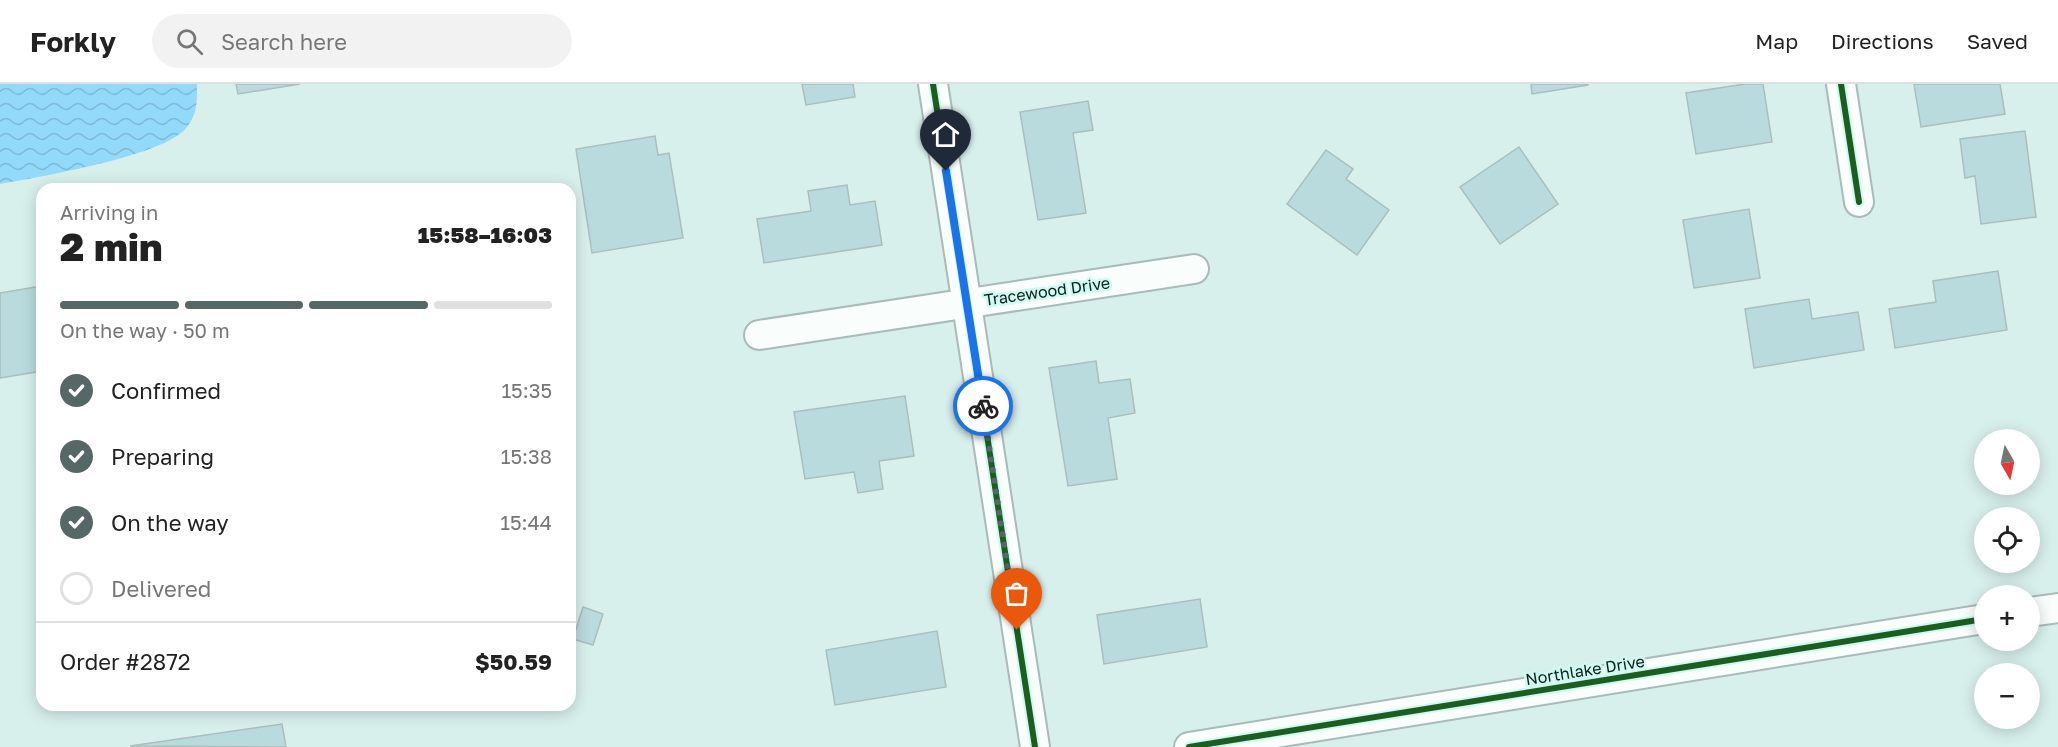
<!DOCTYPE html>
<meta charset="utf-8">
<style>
:root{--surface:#fff;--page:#f2f2f2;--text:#222;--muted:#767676;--line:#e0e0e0;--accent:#556865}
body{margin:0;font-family:"Golos Text",sans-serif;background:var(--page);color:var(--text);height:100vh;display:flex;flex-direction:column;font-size:22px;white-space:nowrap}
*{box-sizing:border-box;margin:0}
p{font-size:20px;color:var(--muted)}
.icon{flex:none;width:33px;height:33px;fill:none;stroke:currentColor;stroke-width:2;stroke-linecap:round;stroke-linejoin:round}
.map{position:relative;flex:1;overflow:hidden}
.panel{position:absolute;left:36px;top:99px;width:540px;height:528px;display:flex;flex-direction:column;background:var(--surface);border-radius:18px;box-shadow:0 3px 15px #0003}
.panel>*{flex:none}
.needle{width:39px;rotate:171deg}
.fabs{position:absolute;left:1974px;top:345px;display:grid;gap:12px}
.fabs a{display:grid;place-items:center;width:66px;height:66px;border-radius:50%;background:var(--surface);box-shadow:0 3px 15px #0003;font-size:30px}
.pin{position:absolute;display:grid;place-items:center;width:51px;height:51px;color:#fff;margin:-62px -26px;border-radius:50% 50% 50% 0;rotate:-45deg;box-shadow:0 0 6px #0007}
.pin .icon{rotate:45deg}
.courier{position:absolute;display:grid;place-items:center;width:60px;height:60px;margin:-30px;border:4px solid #1a73e8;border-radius:50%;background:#fff;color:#222;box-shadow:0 2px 8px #0007}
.summary em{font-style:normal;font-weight:800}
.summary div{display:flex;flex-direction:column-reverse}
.summary{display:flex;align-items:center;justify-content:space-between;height:102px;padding:0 24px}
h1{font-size:39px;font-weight:800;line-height:45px}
.bar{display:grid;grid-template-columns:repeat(4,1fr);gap:9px 6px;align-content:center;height:72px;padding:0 24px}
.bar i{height:8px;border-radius:4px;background:var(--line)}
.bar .selected{background:var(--accent)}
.bar p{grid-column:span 4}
.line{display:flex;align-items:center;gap:15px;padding:0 24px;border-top:2px solid var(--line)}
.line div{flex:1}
ol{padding:0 24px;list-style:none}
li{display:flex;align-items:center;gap:18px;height:66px}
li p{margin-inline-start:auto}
li .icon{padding:6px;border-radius:50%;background:var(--accent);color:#fff;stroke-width:4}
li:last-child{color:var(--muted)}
li i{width:33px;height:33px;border:3px solid var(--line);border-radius:50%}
header{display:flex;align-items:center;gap:36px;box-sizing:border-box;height:84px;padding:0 30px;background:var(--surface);border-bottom:2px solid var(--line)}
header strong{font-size:28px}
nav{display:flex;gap:33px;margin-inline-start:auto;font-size:21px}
.search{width:420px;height:54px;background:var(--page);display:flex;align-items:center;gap:15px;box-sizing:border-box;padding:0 21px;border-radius:33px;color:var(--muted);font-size:22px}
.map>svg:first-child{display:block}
.water{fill:url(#water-waves)}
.building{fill:#b9dbdd;stroke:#abbebd;stroke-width:1.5}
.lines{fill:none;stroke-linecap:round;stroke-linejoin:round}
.street-casing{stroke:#a8bbb8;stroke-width:32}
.street{stroke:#f9fdfc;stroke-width:28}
.cycleway-casing{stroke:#cefaf2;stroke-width:10}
.cycleway{stroke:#1b5e20;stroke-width:6}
.done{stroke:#556865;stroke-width:6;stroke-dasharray:0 10.8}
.route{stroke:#1a73e8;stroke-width:8}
.labels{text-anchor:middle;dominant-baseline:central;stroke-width:5;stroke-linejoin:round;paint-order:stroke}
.street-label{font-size:16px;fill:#0e1f1c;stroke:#cefaf2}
</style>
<header>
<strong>Forkly</strong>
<div class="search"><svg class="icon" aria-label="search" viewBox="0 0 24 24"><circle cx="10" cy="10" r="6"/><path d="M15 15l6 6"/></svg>Search here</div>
<nav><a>Map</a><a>Directions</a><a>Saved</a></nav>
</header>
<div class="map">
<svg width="2058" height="663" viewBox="0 0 2058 663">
<defs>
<pattern id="water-waves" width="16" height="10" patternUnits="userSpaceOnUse" patternTransform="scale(1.5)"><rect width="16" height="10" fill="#93d9f9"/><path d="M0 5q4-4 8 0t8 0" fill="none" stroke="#7ebad5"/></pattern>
</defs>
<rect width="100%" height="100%" fill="#d8f0ec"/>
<path class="water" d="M 0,0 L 197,0 C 197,17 198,29 187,43 C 166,72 38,93 0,100 Z"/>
<g class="building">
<polygon points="236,0 300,0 238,10"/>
<polygon points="802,0 853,0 855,13 806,21"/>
<polygon points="1531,0 1588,0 1588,1 1532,10"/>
<polygon points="1745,0 1763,0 1772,58 1696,70 1686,9"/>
<polygon points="1914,0 2000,0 2005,30 1921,43"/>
<polygon points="1088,17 1093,46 1073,49 1086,129 1038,136 1020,28"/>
<polygon points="2025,47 2036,133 1981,140 1975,92 1965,94 1960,55"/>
<polygon points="655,52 658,71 669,69 683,154 592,169 576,65"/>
<polygon points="1519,63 1558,120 1500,160 1460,103"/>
<polygon points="1326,66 1353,85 1346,95 1389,126 1357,171 1287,120"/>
<polygon points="847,101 850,121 875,117 882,161 764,179 757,135 811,127 808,107"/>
<polygon points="1749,125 1760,194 1694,204 1683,136"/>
<polygon points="1998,187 2007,246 1895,264 1889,225 1936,218 1933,197"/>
<polygon points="42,202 42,287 0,294 0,209"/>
<polygon points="1809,215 1812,235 1858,228 1864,266 1754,284 1745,225"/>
<polygon points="1096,277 1099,299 1130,295 1135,329 1108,334 1117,395 1068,402 1049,284"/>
<polygon points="905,312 914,372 879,377 883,405 858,409 854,388 805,395 794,328"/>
<polygon points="1200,515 1207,563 1104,580 1097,531"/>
<polygon points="583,523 603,530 593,561 573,555"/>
<polygon points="937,547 946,603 835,621 826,566"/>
<polygon points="282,640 286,663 130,662"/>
</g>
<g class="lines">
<g class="street-casing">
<g id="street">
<polyline points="933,0 1035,663"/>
<polyline points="1841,0 1859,118"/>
<polyline points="759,251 1194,185"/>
<polyline points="2030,528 2058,524"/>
<polyline points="1189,663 1984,535"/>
</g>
</g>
<use href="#street" class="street"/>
<g class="cycleway-casing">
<g id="cycleway">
<polyline points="933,0 1035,663"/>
<polyline points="1841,0 1859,118"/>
<polyline points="1189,663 1984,535"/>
</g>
</g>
<use href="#cycleway" class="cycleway"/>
</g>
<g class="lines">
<polyline class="done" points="983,322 1017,546"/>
<polyline class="route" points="946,87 983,322"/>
</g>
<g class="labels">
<g class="street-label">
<text transform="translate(1047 207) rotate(-8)">Tracewood Drive</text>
<text transform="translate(1585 586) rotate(-9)">Northlake Drive</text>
</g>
</g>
</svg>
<div class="fabs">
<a><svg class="needle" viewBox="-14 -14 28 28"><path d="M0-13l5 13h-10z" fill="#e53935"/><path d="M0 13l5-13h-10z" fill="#767676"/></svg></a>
<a><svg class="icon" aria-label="locate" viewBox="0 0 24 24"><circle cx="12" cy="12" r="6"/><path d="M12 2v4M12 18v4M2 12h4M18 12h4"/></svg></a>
<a>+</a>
<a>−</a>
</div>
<div class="pin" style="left:1017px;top:546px;background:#ea580c"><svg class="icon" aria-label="bag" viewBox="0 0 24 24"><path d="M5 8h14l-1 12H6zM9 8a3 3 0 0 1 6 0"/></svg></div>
<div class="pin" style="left:946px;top:87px;background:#1f2937"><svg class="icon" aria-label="home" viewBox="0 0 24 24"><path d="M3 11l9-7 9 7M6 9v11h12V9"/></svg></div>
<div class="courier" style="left:983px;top:322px"><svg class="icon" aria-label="bike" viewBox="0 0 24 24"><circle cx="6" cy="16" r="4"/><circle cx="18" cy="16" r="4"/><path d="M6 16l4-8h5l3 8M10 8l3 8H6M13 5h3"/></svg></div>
<section class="panel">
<div class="summary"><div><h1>2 min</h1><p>Arriving in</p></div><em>15:58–16:03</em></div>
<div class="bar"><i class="selected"></i><i class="selected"></i><i class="selected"></i><i></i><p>On the way · 50 m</p></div>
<ol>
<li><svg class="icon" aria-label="check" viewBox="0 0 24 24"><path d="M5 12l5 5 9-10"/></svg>Confirmed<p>15:35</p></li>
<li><svg class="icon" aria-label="check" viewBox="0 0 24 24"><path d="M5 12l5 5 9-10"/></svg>Preparing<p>15:38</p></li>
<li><svg class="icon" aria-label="check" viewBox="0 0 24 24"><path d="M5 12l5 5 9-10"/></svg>On the way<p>15:44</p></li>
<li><i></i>Delivered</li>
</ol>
<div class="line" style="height:78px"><div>Order #2872</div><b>$50.59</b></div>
</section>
</div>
